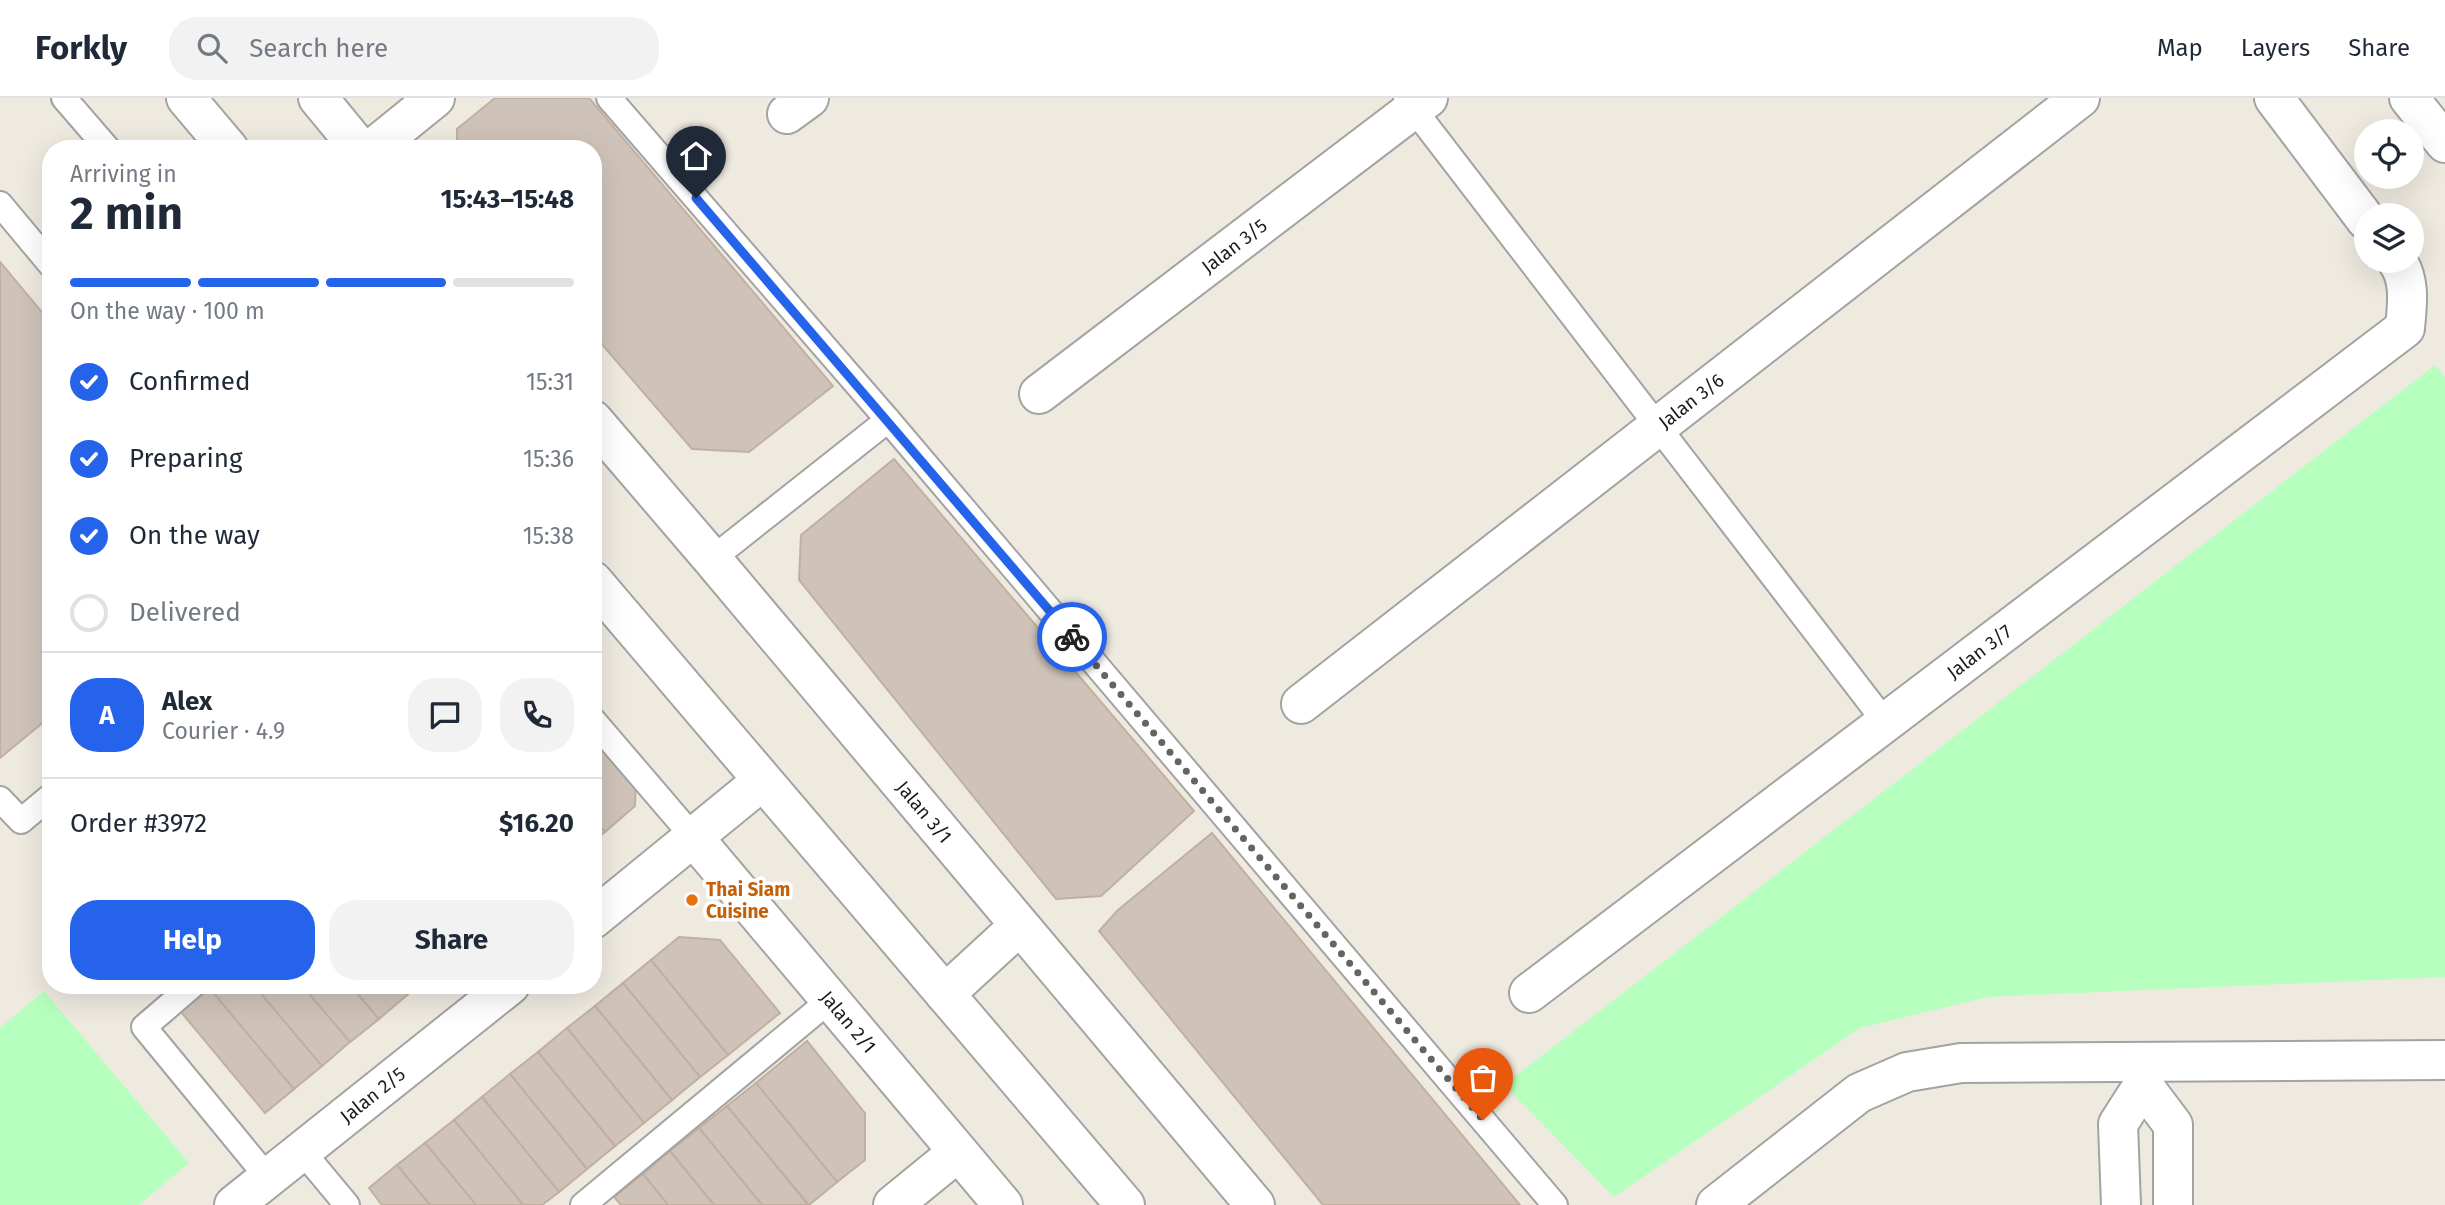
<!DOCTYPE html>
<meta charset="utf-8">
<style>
:root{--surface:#fff;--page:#f2f2f3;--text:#1f2937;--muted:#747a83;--line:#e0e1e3;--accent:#2563eb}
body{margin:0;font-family:"Fira Sans",sans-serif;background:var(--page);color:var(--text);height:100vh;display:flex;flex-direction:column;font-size:26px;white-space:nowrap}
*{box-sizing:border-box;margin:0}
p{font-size:23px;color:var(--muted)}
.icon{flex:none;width:38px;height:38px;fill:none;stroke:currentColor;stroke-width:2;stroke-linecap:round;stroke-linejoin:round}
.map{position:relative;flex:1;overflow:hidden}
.drawer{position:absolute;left:42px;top:42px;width:560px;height:854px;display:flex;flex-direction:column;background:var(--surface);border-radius:28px;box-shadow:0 7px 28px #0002}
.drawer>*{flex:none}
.buttons{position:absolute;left:2354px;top:21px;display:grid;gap:14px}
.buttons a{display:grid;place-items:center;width:70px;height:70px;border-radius:50%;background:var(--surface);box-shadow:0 7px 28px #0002;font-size:35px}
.pin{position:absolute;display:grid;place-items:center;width:60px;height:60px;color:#fff;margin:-72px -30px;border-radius:50% 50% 50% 0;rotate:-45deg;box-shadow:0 0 7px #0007}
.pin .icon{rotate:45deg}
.courier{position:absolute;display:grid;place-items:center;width:70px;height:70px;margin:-35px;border:5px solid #2563eb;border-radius:50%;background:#fff;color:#222;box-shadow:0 2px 9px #0007}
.head em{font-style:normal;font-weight:700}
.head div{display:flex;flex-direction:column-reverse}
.head{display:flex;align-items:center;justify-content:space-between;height:119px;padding:0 28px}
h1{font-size:46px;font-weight:700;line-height:52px}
.bar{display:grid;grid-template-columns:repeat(4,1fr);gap:10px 7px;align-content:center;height:84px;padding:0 28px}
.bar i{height:9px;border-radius:5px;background:var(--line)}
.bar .selected{background:var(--accent)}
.bar p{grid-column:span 4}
.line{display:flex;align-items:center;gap:18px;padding:0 28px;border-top:2px solid var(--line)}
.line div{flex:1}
.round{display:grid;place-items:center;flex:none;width:74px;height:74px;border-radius:28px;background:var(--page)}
ol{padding:0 28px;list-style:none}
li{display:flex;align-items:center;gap:21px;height:77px}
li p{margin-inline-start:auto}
li .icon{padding:7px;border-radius:50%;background:var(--accent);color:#fff;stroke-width:4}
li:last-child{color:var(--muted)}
li i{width:38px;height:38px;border:4px solid var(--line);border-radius:50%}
.button{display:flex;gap:14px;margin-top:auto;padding:14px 28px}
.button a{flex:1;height:80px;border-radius:28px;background:var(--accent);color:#fff;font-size:28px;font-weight:700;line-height:80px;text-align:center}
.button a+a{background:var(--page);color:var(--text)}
header{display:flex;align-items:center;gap:42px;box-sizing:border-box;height:98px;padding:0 35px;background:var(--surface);border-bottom:2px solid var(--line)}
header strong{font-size:33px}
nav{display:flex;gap:38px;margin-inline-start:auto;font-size:24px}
.search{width:490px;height:63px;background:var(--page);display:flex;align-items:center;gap:18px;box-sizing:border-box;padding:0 24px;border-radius:28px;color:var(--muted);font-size:26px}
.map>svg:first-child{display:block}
.park{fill:#b7ffbe}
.building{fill:#cfc3b9;stroke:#c1b0a1;stroke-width:2}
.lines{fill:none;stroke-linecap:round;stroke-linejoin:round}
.lane-casing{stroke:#a3a3a3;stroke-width:28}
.street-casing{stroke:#a3a3a3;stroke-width:42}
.lane{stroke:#fff;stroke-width:24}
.street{stroke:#fff;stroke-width:38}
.done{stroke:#666461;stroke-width:7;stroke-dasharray:0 12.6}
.route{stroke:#2563eb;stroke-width:9}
.food-dot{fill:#e8710a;stroke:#fff;stroke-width:2.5}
.labels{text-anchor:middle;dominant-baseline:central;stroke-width:7;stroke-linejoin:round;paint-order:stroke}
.street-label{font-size:19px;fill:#1c1c1c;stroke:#fff}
.food-label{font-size:19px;font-weight:bold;fill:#c56008;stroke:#fff;text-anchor:start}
</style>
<header>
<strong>Forkly</strong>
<div class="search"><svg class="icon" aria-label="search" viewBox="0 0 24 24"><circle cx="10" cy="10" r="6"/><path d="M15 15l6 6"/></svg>Search here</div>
<nav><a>Map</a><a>Layers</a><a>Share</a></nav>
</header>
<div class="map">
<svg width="2445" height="1107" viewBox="0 0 2445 1107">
<rect width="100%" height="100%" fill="#efeae0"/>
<g class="park">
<polygon points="2435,267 2445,279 2445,879 1988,899 1860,930 1614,1099 1504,987"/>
<polygon points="44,893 189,1065 139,1107 0,1107 0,930"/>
</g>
<g class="building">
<polygon points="495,0 589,0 833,288 749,354 692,351 593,236 593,51 457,51 457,31"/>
<polygon points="0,164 51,225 51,618 0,660"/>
<polygon points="894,361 1194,713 1101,798 1056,801 799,482 801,437"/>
<polygon points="593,634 636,681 635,708 605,734 593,720"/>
<polygon points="593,720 605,734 593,744"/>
<polygon points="1212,735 1520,1107 1323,1107 1099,833 1118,812"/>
<polygon points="679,839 720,842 780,915 728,957 651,862"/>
<polygon points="651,862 728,957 700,979 623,885"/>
<polygon points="623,885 700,979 672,1002 595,908"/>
<polygon points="200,887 207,887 294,991 265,1015 176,908"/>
<polygon points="207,887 254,887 322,968 294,991"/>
<polygon points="254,887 302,887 350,944 322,968"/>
<polygon points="302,887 350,887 379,921 350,944"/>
<polygon points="350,887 399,887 407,897 379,921"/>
<polygon points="399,887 419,887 407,897"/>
<polygon points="595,908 672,1002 644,1025 567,930"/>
<polygon points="567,930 644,1025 615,1048 538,954"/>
<polygon points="807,943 865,1015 865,1062 837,1084 756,985"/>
<polygon points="538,954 615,1048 587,1071 510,976"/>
<polygon points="510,976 587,1071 559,1094 482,999"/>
<polygon points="756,985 837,1084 809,1107 727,1008"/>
<polygon points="482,999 559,1094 542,1107 523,1107 454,1022"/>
<polygon points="727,1008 808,1107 762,1107 699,1030"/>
<polygon points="454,1022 523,1107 476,1107 425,1045"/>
<polygon points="699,1030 762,1107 714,1107 670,1053"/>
<polygon points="425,1045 476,1107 430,1107 397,1067"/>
<polygon points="670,1053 714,1107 668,1107 643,1076"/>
<polygon points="397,1067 430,1107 382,1107 369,1090"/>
<polygon points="643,1076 668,1107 621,1107 614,1099"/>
</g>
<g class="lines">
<g class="lane-casing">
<g id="lane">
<polyline points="64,0 108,51"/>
<polyline points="609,0 888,322 1555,1107"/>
<polyline points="1406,1 1885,624"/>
<polyline points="0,106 51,167"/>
<polyline points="712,461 888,322"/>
<polyline points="593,622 694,740"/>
<polyline points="0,701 21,723 51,698"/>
<polyline points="193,887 144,929 268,1080"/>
<polyline points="302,1053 347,1107"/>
<polyline points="583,1107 830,902"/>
</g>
</g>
<g class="street-casing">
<g id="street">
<polyline points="186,0 229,51"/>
<polyline points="318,0 360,51"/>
<polyline points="2274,0 2366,122"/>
<polyline points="2409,0 2445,45"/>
<polyline points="787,16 809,0"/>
<polyline points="372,51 435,0"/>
<path id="s1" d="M 1039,296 L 1428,0"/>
<path id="s2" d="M 593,322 L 712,461 L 1255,1107"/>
<polyline points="593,483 1125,1107"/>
<path id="s3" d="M 1301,606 L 2080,0"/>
<path id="s4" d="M 694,740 L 1003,1107"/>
<polyline points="593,821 762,683"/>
<path id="s5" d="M 1529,895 L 2405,230 C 2407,208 2411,182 2397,163"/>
<polyline points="945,896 1019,828"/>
<polyline points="2143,987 2173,1027 2173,1107"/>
<path id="s6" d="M 234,1107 L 510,887"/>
<polyline points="893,1107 958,1054"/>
<polyline points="1716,1107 1859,995 1907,974 1961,965 2445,962"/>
<polyline points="2121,1107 2118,1026 2143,987 2143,965"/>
</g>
</g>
<use href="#lane" class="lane"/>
<use href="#street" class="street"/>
</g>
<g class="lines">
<polyline class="done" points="1072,539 1483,1022"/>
<polyline class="route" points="696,100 1072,539"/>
</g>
<circle class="food-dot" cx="692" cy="802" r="7"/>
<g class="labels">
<g class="street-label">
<text stroke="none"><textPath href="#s1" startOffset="245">Jalan 3/5</textPath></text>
<text stroke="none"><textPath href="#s3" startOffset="494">Jalan 3/6</textPath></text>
<text stroke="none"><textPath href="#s5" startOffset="565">Jalan 3/7</textPath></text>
<text stroke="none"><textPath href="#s2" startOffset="513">Jalan 3/1</textPath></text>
<text stroke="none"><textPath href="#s4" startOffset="240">Jalan 2/1</textPath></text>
<text stroke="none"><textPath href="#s6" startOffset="177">Jalan 2/5</textPath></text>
</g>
<g class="food-label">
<text x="706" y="791">Thai Siam<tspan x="706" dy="22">Cuisine</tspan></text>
</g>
</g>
</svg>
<div class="buttons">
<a><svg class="icon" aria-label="locate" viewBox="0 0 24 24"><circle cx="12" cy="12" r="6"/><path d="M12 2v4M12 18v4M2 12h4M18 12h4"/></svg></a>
<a><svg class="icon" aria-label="layers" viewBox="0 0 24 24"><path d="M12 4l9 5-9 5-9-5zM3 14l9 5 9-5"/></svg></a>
</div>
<div class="pin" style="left:1483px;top:1022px;background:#ea580c"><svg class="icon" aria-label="bag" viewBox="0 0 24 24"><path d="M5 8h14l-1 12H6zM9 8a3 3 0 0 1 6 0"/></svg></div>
<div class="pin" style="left:696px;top:100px;background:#1f2937"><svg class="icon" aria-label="home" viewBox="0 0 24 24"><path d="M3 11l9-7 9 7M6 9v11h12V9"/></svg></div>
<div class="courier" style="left:1072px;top:539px"><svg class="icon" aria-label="bike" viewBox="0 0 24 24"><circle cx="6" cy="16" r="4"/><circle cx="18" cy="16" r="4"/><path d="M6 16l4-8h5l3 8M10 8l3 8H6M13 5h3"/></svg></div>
<section class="drawer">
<div class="head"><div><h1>2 min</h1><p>Arriving in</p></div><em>15:43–15:48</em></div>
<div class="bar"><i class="selected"></i><i class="selected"></i><i class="selected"></i><i></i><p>On the way · 100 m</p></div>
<ol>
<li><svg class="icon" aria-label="check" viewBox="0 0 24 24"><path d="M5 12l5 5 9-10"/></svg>Confirmed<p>15:31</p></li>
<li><svg class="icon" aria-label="check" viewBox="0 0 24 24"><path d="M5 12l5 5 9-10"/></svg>Preparing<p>15:36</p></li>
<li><svg class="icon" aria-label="check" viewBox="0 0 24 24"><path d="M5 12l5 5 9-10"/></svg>On the way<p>15:38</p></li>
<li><i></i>Delivered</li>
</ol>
<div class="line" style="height:126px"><b class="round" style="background:var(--accent);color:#fff">A</b><div><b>Alex</b><p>Courier · 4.9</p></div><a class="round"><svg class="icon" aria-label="chat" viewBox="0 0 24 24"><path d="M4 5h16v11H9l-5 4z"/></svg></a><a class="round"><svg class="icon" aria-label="phone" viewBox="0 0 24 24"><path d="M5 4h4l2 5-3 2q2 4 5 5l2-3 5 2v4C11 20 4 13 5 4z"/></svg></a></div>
<div class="line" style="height:91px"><div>Order #3972</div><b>$16.20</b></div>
<div class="button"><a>Help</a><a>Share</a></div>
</section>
</div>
